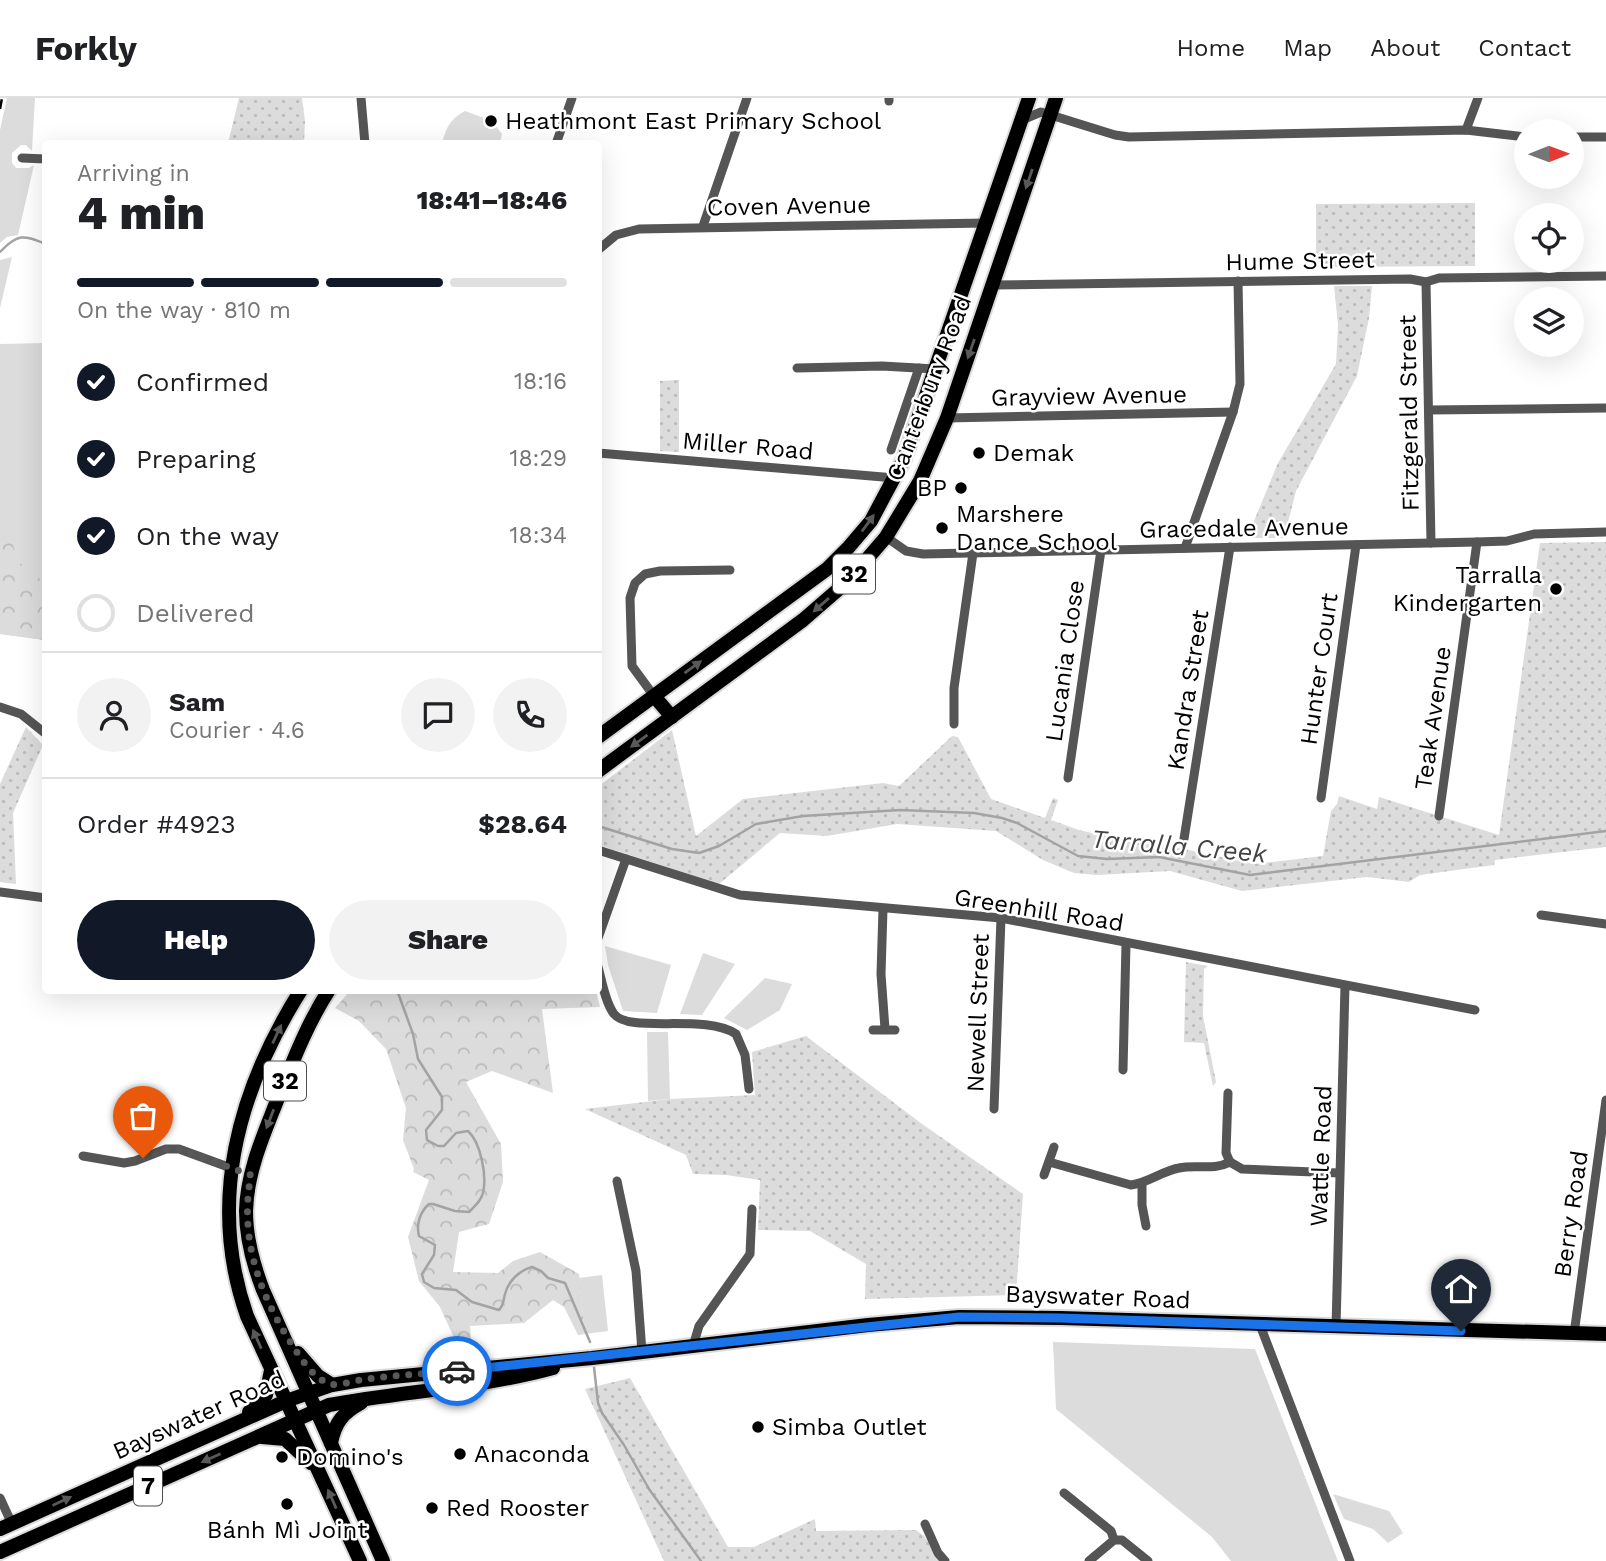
<!DOCTYPE html>
<meta charset="utf-8">
<style>
:root{--surface:#fff;--page:#f2f2f2;--text:#202124;--muted:#757577;--line:#e0e0e0;--accent:#111827}
body{margin:0;font-family:"Work Sans",sans-serif;background:var(--page);color:var(--text);height:100vh;display:flex;flex-direction:column;font-size:26px;white-space:nowrap}
*{box-sizing:border-box;margin:0}
p{font-size:23px;color:var(--muted)}
.icon{flex:none;width:38px;height:38px;fill:none;stroke:currentColor;stroke-width:2;stroke-linecap:round;stroke-linejoin:round}
.map{position:relative;flex:1;overflow:hidden}
.side{position:absolute;left:42px;top:42px;width:560px;height:854px;display:flex;flex-direction:column;background:var(--surface);border-radius:7px;box-shadow:0 7px 28px #0002}
.side>*{flex:none}
.needle{width:46px;rotate:89deg}
.buttons{position:absolute;left:1514px;top:21px;display:grid;gap:14px}
.buttons a{display:grid;place-items:center;width:70px;height:70px;border-radius:50%;background:var(--surface);box-shadow:0 7px 28px #0002;font-size:35px}
.pin{position:absolute;display:grid;place-items:center;width:60px;height:60px;color:#fff;margin:-72px -30px;border-radius:50% 50% 50% 0;rotate:-45deg;box-shadow:0 0 7px #0007}
.pin .icon{rotate:45deg}
.courier{position:absolute;display:grid;place-items:center;width:70px;height:70px;margin:-35px;border:5px solid #1a73e8;border-radius:50%;background:#fff;color:#222;box-shadow:0 2px 9px #0007}
.overview em{font-style:normal;font-weight:800}
.overview div{display:flex;flex-direction:column-reverse}
.overview{display:flex;align-items:center;justify-content:space-between;height:119px;padding:0 35px}
h1{font-size:46px;font-weight:800;line-height:52px}
.bar{display:grid;grid-template-columns:repeat(4,1fr);gap:10px 7px;align-content:center;height:84px;padding:0 35px}
.bar i{height:9px;border-radius:5px;background:var(--line)}
.bar .current{background:var(--accent)}
.bar p{grid-column:span 4}
.line{display:flex;align-items:center;gap:18px;padding:0 35px;border-top:2px solid var(--line)}
.line div{flex:1}
.round{display:grid;place-items:center;flex:none;width:74px;height:74px;border-radius:37px;background:var(--page)}
ol{padding:0 35px;list-style:none}
li{display:flex;align-items:center;gap:21px;height:77px}
li p{margin-inline-start:auto}
li .icon{padding:7px;border-radius:50%;background:var(--accent);color:#fff;stroke-width:4}
li:last-child{color:var(--muted)}
li i{width:38px;height:38px;border:4px solid var(--line);border-radius:50%}
.action{display:flex;gap:14px;margin-top:auto;padding:14px 35px}
.action a{flex:1;height:80px;border-radius:42px;background:var(--accent);color:#fff;font-size:28px;font-weight:800;line-height:80px;text-align:center}
.action a+a{background:var(--page);color:var(--text)}
header{display:flex;align-items:center;gap:42px;box-sizing:border-box;height:98px;padding:0 35px;background:var(--surface);border-bottom:2px solid var(--line)}
header strong{font-size:33px}
nav{display:flex;gap:38px;margin-inline-start:auto;font-size:24px}
.map>svg:first-child{display:block}
.grass{fill:#dcdcdc}
.forest{fill:url(#forest-crowns)}
.park{fill:url(#park-dots)}
.lines{fill:none;stroke-linecap:round;stroke-linejoin:round}
.stream{stroke:#a3a3a3;stroke-width:2.5}
.primary-casing{stroke:#dbdbdb;stroke-width:18}
.minor{stroke:#555;stroke-width:9}
.primary{stroke:#000;stroke-width:14}
.rail{stroke:#000;stroke-width:2.5;stroke-dasharray:10 3.5 2 3.5;stroke-linecap:butt}
.oneway{fill:#595959}
.done{stroke:#595959;stroke-width:7;stroke-dasharray:0 12.6}
.route{stroke:#1a73e8;stroke-width:9}
.poi-dot{fill:#000;stroke:#fff;stroke-width:2.5}
.labels{text-anchor:middle;dominant-baseline:central;stroke-width:5;stroke-linejoin:round;paint-order:stroke}
.shield{fill:#fff;stroke:#4c4c4c;stroke-width:2}
.shield-label{font-size:23px;font-weight:bold;fill:#000}
.poi-label{font-size:24px;fill:#000;stroke:#fff;text-anchor:start}
.street-label{font-size:24px;fill:#000;stroke:#fff}
.water-label{font-size:26px;font-style:italic;fill:#444;stroke:#fff}
</style>
<header>
<strong>Forkly</strong>
<nav><a>Home</a><a>Map</a><a>About</a><a>Contact</a></nav>
</header>
<div class="map">
<svg width="1606" height="1463" viewBox="0 0 1606 1463">
<defs>
<pattern id="forest-crowns" width="20" height="18" patternUnits="userSpaceOnUse" patternTransform="scale(1.75)"><rect width="20" height="18" fill="#dcdcdc"/><path d="M2 6a3 3 0 1 1 6 0M12 15a3 3 0 1 1 6 0" fill="none" stroke="#bbb"/></pattern>
<pattern id="park-dots" width="8" height="8" patternUnits="userSpaceOnUse" patternTransform="scale(1.75)"><rect width="8" height="8" fill="#dcdcdc"/><path d="M2 2h.1M6 6h.1" fill="none" stroke="#bbb" stroke-width="1.8" stroke-linecap="round"/></pattern>
</defs>
<rect width="100%" height="100%" fill="#fff"/>
<g class="grass">
<polygon points="7,0 35,0 32,53 26,47 21,47 12,55 12,65 16,70 29,70 34,67 18,137 7,139 0,145 0,32"/>
<path d="M 465,13 L 492,23 L 502,36 L 500,45 L 442,45 C 446,30 450,21 465,13 Z"/>
<polygon points="12,159 0,210 0,162"/>
<polygon points="45,245 45,542 0,536 0,246"/>
<polygon points="605,848 671,867 657,915 623,913 608,867"/>
<polygon points="703,855 735,866 702,917 680,916"/>
<polygon points="765,880 792,886 780,912 747,932 724,920"/>
<polygon points="647,934 668,934 670,1001 648,1003"/>
<polygon points="602,1177 608,1233 585,1236 579,1180"/>
<polygon points="1053,1244 1255,1251 1338,1463 1231,1463 1212,1439 1056,1311"/>
<polygon points="1333,1396 1389,1413 1403,1435 1388,1445 1373,1431 1344,1421"/>
</g>
<g class="forest">
<polygon points="0,412 19,464 45,485 45,542 0,536"/>
<polygon points="351,892 596,893 600,909 542,911 553,995 492,973 466,984 501,1046 503,1084 489,1126 459,1134 453,1174 498,1175 513,1163 540,1154 579,1176 585,1236 578,1237 564,1209 553,1202 524,1225 470,1228 472,1251 460,1253 440,1209 419,1183 408,1139 429,1082 413,1074 414,1071 403,1042 406,1010 386,951 359,923 335,910"/>
</g>
<g class="park">
<polygon points="239,0 302,0 305,23 304,45 228,45"/>
<polygon points="1475,105 1475,168 1316,169 1316,106"/>
<polygon points="1334,188 1372,188 1369,220 1357,278 1296,393 1284,440 1247,440 1278,365 1336,266 1338,227"/>
<polygon points="679,282 679,354 660,353 660,283"/>
<polygon points="1606,444 1606,749 1495,762 1494,767 1420,777 1409,784 1367,779 1242,793 1170,773 1097,777 1074,775 1043,762 996,733 897,726 827,738 780,735 719,786 599,747 599,688 672,632 696,738 743,701 883,685 899,688 952,638 958,639 991,701 1045,720 1053,700 1058,702 1051,722 1079,732 1130,744 1170,748 1254,766 1323,758 1331,713 1337,706 1339,698 1377,711 1379,699 1499,737 1540,445"/>
<polygon points="26,629 43,647 13,715 16,786 0,784 0,686"/>
<polygon points="1186,864 1208,868 1204,871 1203,918 1216,984 1213,988 1204,945 1184,944"/>
<polygon points="806,938 922,1026 1023,1096 1016,1197 865,1201 866,1166 810,1133 758,1132 760,1082 726,1077 693,1076 686,1057 585,1011 670,1001 755,997 752,954"/>
<polygon points="630,1280 728,1449 754,1449 815,1421 816,1433 916,1432 924,1438 941,1463 664,1463 585,1291"/>
</g>
<g class="lines">
<g class="stream">
<path d="M 0,154 C 18,135 23,137 46,146"/>
<polyline points="598,728 672,751 699,755 719,748 756,726 803,718 900,712 974,715 1002,720 1017,725 1078,758 1107,761 1159,759 1250,777 1606,733"/>
<path d="M 397,892 L 413,936 L 418,961 L 442,999 L 442,1012 L 426,1032 L 427,1042 L 438,1048 L 444,1048 L 456,1035 L 468,1033 C 481,1045 487,1078 483,1095 C 481,1103 475,1108 469,1114 L 455,1113 L 433,1106 L 429,1106 C 420,1114 416,1126 419,1138 L 435,1147 L 434,1157 L 422,1176 L 424,1184 L 434,1190 L 456,1192 L 472,1204 L 499,1212 C 504,1207 503,1203 505,1196 C 508,1183 520,1172 532,1169 L 541,1173 L 548,1180 L 565,1185 L 590,1244"/>
<polyline points="594,1269 598,1305 602,1315 624,1347 649,1391 701,1463"/>
</g>
<g class="primary-casing">
<g id="primary">
<polyline points="654,598 672,619"/>
<polyline points="598,639 827,471 848,450 871,423 904,361 1029,0"/>
<polyline points="598,673 803,522 848,483 886,439 920,383 947,320 1056,0"/>
<path d="M 301,892 C 238,992 207,1104 247,1218 L 360,1463"/>
<path d="M 329,892 C 307,926 293,963 278,1000 C 264,1036 247,1073 246,1113 C 246,1141 253,1166 263,1192 L 383,1463"/>
<polyline points="298,1255 318,1278 332,1287"/>
<polyline points="249,1314 266,1297 271,1272"/>
<polyline points="262,1339 285,1341 311,1365"/>
<path d="M 331,1345 C 335,1324 343,1315 361,1305"/>
<polyline points="0,1431 286,1303 332,1287 361,1282 592,1260 868,1227 959,1219 1061,1220 1606,1236"/>
<path d="M 0,1454 L 329,1307 C 404,1293 480,1290 553,1270"/>
</g>
</g>
<g class="minor">
<polyline points="361,0 365,46"/>
<polyline points="889,0 889,3"/>
<polyline points="1022,22 1041,14 1115,37 1129,39 1466,32 1526,39"/>
<polyline points="1466,32 1478,0"/>
<polyline points="1572,39 1606,39"/>
<polyline points="556,46 572,0"/>
<polyline points="22,60 46,61"/>
<polyline points="703,128 747,0"/>
<polyline points="598,152 616,137 639,131 986,125"/>
<polyline points="1426,184 1431,445"/>
<polyline points="993,187 1410,181 1426,184 1439,180 1606,178"/>
<polyline points="797,270 882,268 935,271"/>
<polyline points="1429,312 1606,310"/>
<polyline points="947,320 1233,314"/>
<polyline points="891,352 919,270"/>
<polyline points="598,355 895,380"/>
<polyline points="886,439 906,453 923,456 1477,444 1507,443 1534,436 1606,434"/>
<polyline points="1185,450 1233,314 1240,286 1238,183"/>
<polyline points="654,598 632,568 630,500 635,485 645,476 660,473 730,472"/>
<polyline points="0,609 21,616 46,636"/>
<polyline points="954,626 954,590 973,455"/>
<polyline points="1068,680 1101,452"/>
<polyline points="1321,700 1356,447"/>
<polyline points="1439,718 1477,444"/>
<polyline points="1184,741 1230,449"/>
<polyline points="598,752 740,797 1001,820 1475,912"/>
<polyline points="0,794 46,800"/>
<polyline points="883,811 881,876 885,931"/>
<polyline points="1541,817 1606,826"/>
<polyline points="598,840 626,761"/>
<path d="M 598,869 C 602,883 605,904 614,916 C 630,936 705,915 736,936 L 745,957 L 749,991"/>
<polyline points="873,932 895,932"/>
<polyline points="1123,972 1126,846"/>
<polyline points="1228,995 1226,1055 1230,1064"/>
<polyline points="994,1011 1001,820"/>
<polyline points="83,1058 124,1065 135,1063 166,1051 179,1051 231,1070"/>
<path d="M 1049,1064 L 1131,1087 C 1148,1085 1162,1073 1179,1070 C 1197,1066 1213,1073 1230,1064 L 1242,1071 L 1339,1075"/>
<polyline points="1044,1077 1054,1049"/>
<polyline points="617,1083 636,1173 642,1254"/>
<polyline points="1142,1086 1142,1107 1146,1128"/>
<polyline points="1260,1227 1350,1463"/>
<polyline points="1336,1229 1345,888"/>
<polyline points="1574,1236 1606,1002"/>
<polyline points="693,1248 699,1228 750,1156 752,1111"/>
<polyline points="1064,1395 1111,1433 1114,1442"/>
<polyline points="0,1400 12,1426"/>
<polyline points="925,1426 938,1455 945,1463"/>
<polyline points="1089,1463 1114,1442 1122,1442 1148,1463"/>
</g>
<use href="#primary" class="primary"/>
<polyline class="rail" points="0,11 2,0"/>
</g>
<defs><path id="oneway-solid" d="M-6-.8H1V-3.2L6.5 0L1 3.2V.8H-6Z" transform="scale(1.75)"/></defs>
<g class="oneway">
<use href="#oneway-solid" transform="translate(1029 81) rotate(109)"/>
<use href="#oneway-solid" transform="translate(971 251) rotate(109)"/>
<use href="#oneway-solid" transform="translate(868 425) rotate(-54)"/>
<use href="#oneway-solid" transform="translate(821 507) rotate(139)"/>
<use href="#oneway-solid" transform="translate(693 569) rotate(-36)"/>
<use href="#oneway-solid" transform="translate(639 643) rotate(144)"/>
<use href="#oneway-solid" transform="translate(277 936) rotate(-65)"/>
<use href="#oneway-solid" transform="translate(270 1021) rotate(111)"/>
<use href="#oneway-solid" transform="translate(257 1241) rotate(-114)"/>
<use href="#oneway-solid" transform="translate(211 1360) rotate(156)"/>
<use href="#oneway-solid" transform="translate(332 1401) rotate(-114)"/>
<use href="#oneway-solid" transform="translate(62 1403) rotate(-25)"/>
</g>
<g class="lines">
<path class="done" d="M 143,1060 L 166,1051 L 179,1051 L 251,1077 C 239,1140 259,1196 293,1248 C 302,1262 313,1280 330,1286 C 339,1288 352,1283 361,1282 C 393,1277 425,1276 457,1273"/>
<polyline class="route" points="457,1273 959,1219 1060,1220 1461,1233"/>
</g>
<g class="poi-dot">
<circle cx="491" cy="23" r="7"/>
<circle cx="979" cy="355" r="7"/>
<circle cx="961" cy="390" r="7"/>
<circle cx="942" cy="430" r="7"/>
<circle cx="1556" cy="491" r="7"/>
<circle cx="758" cy="1329" r="7"/>
<circle cx="460" cy="1356" r="7"/>
<circle cx="282" cy="1359" r="7"/>
<circle cx="287" cy="1406" r="7"/>
<circle cx="432" cy="1410" r="7"/>
</g>
<g class="labels">
<g class="shield">
<rect x="833" y="456.5" width="42" height="39" rx="5"/>
<rect x="264" y="963.5" width="42" height="39" rx="5"/>
<rect x="134" y="1368.5" width="28" height="39" rx="5"/>
</g>
<g class="shield-label">
<text x="854" y="476">32</text>
<text x="285" y="983">32</text>
<text x="148" y="1388">7</text>
</g>
<g class="poi-label">
<text x="505" y="23">Heathmont East Primary School</text>
<text x="993" y="355">Demak</text>
<text x="947" y="390" text-anchor="end">BP</text>
<text x="956" y="416">Marshere<tspan x="956" dy="28">Dance School</tspan></text>
<text x="1542" y="477" text-anchor="end">Tarralla<tspan x="1542" dy="28">Kindergarten</tspan></text>
<text x="772" y="1329">Simba Outlet</text>
<text x="474" y="1356">Anaconda</text>
<text x="296" y="1359">Domino's</text>
<text x="446" y="1410">Red Rooster</text>
<text x="287" y="1432" text-anchor="middle">Bánh Mì Joint</text>
</g>
<g class="street-label">
<text transform="translate(789 108) rotate(-1)">Coven Avenue</text>
<text transform="translate(1300 163) rotate(-1)">Hume Street</text>
<text transform="translate(929 290) rotate(-69)">Canterbury Road</text>
<text transform="translate(1089 298) rotate(-1)">Grayview Avenue</text>
<text transform="translate(1409 315) rotate(-91)">Fitzgerald Street</text>
<text transform="translate(748 348) rotate(5)">Miller Road</text>
<text transform="translate(1244 430) rotate(-1)">Gracedale Avenue</text>
<text transform="translate(1065 563) rotate(-82)">Lucania Close</text>
<text transform="translate(1319 571) rotate(-82)">Hunter Court</text>
<text transform="translate(1188 592) rotate(-81)">Kandra Street</text>
<text transform="translate(1433 620) rotate(-82)">Teak Avenue</text>
<text transform="translate(1039 812) rotate(9)">Greenhill Road</text>
<text transform="translate(978 915) rotate(-88)">Newell Street</text>
<text transform="translate(1321 1058) rotate(-88)">Wattle Road</text>
<text transform="translate(1571 1116) rotate(-82)">Berry Road</text>
<text transform="translate(1098 1199) rotate(2)">Bayswater Road</text>
<text transform="translate(199 1317) rotate(-24)">Bayswater Road</text>
</g>
<g class="water-label">
<text transform="translate(1179 748) rotate(5)">Tarralla Creek</text>
</g>
</g>
</svg>
<div class="buttons">
<a><svg class="needle" viewBox="-14 -14 28 28"><path d="M0-13l5 13h-10z" fill="#e53935"/><path d="M0 13l5-13h-10z" fill="#757577"/></svg></a>
<a><svg class="icon" aria-label="locate" viewBox="0 0 24 24"><circle cx="12" cy="12" r="6"/><path d="M12 2v4M12 18v4M2 12h4M18 12h4"/></svg></a>
<a><svg class="icon" aria-label="layers" viewBox="0 0 24 24"><path d="M12 4l9 5-9 5-9-5zM3 14l9 5 9-5"/></svg></a>
</div>
<div class="pin" style="left:143px;top:1060px;background:#ea580c"><svg class="icon" aria-label="bag" viewBox="0 0 24 24"><path d="M5 8h14l-1 12H6zM9 8a3 3 0 0 1 6 0"/></svg></div>
<div class="pin" style="left:1461px;top:1233px;background:#1f2937"><svg class="icon" aria-label="home" viewBox="0 0 24 24"><path d="M3 11l9-7 9 7M6 9v11h12V9"/></svg></div>
<div class="courier" style="left:457px;top:1273px"><svg class="icon" aria-label="car" viewBox="0 0 24 24"><path d="M5 17H2v-5l4-1 3-4h7l3 4 3 1v5h-3M9 17h6M6 11h13"/><circle cx="7" cy="17" r="2"/><circle cx="17" cy="17" r="2"/></svg></div>
<section class="side">
<div class="overview"><div><h1>4 min</h1><p>Arriving in</p></div><em>18:41–18:46</em></div>
<div class="bar"><i class="current"></i><i class="current"></i><i class="current"></i><i></i><p>On the way · 810 m</p></div>
<ol>
<li><svg class="icon" aria-label="check" viewBox="0 0 24 24"><path d="M5 12l5 5 9-10"/></svg>Confirmed<p>18:16</p></li>
<li><svg class="icon" aria-label="check" viewBox="0 0 24 24"><path d="M5 12l5 5 9-10"/></svg>Preparing<p>18:29</p></li>
<li><svg class="icon" aria-label="check" viewBox="0 0 24 24"><path d="M5 12l5 5 9-10"/></svg>On the way<p>18:34</p></li>
<li><i></i>Delivered</li>
</ol>
<div class="line" style="height:126px"><a class="round"><svg class="icon" aria-label="person" viewBox="0 0 24 24"><circle cx="12" cy="8" r="4"/><path d="M4 21q1-7 8-7t8 7"/></svg></a><div><b>Sam</b><p>Courier · 4.6</p></div><a class="round"><svg class="icon" aria-label="chat" viewBox="0 0 24 24"><path d="M4 5h16v11H9l-5 4z"/></svg></a><a class="round"><svg class="icon" aria-label="phone" viewBox="0 0 24 24"><path d="M5 4h4l2 5-3 2q2 4 5 5l2-3 5 2v4C11 20 4 13 5 4z"/></svg></a></div>
<div class="line" style="height:91px"><div>Order #4923</div><b>$28.64</b></div>
<div class="action"><a>Help</a><a>Share</a></div>
</section>
</div>
